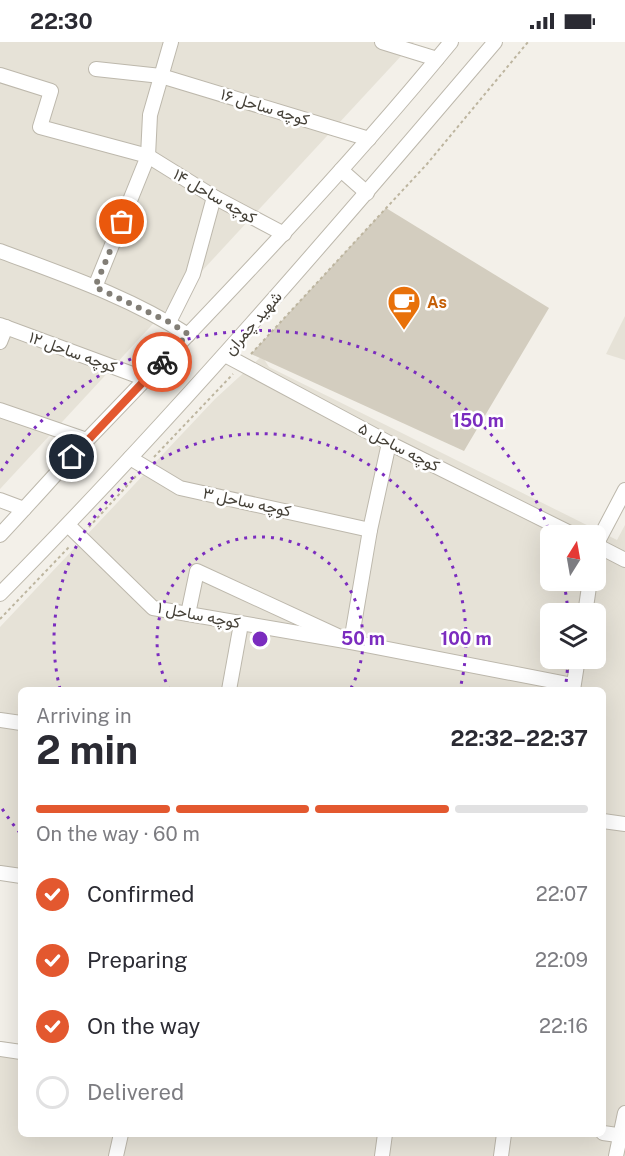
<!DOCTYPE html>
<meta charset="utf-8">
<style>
:root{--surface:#fff;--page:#f2f2f3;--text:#2b2b33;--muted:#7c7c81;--line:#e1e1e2;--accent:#e3582f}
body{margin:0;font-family:"Public Sans",Vazirmatn,sans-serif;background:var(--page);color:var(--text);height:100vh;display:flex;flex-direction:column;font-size:22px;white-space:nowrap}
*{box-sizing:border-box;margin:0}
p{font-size:20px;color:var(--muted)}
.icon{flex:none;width:33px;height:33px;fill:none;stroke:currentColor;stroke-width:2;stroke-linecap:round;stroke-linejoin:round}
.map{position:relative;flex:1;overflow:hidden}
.details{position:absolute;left:18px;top:645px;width:588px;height:450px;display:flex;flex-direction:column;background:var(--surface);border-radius:9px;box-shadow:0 6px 24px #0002}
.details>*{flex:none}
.needle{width:39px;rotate:11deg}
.buttons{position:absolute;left:540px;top:483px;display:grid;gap:12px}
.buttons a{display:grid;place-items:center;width:66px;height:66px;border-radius:9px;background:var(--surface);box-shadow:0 6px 24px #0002;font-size:30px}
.pin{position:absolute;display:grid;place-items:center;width:51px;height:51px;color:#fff;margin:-26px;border:3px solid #fff;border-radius:50%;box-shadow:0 2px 6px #0007}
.courier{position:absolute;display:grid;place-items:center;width:60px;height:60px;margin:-30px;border:4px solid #e3582f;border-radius:50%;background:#fff;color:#222;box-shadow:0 2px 8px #0007}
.overview em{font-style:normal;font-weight:700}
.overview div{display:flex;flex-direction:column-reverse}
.overview{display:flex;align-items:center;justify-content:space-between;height:102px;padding:0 18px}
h1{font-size:39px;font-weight:700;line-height:45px}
.bar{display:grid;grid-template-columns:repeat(4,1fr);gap:9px 6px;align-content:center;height:72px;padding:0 18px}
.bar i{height:8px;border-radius:4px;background:var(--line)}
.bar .selected{background:var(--accent)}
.bar p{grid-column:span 4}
ol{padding:0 18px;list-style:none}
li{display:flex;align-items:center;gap:18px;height:66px}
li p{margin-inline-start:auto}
li .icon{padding:6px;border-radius:50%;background:var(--accent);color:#fff;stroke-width:4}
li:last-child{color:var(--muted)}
li i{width:33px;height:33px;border:3px solid var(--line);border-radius:50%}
.status{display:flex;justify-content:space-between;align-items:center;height:42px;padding:0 30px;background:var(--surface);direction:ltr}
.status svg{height:16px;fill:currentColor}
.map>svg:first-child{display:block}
.residential{fill:#e6e2d7;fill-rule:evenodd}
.building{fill:#d3cdbf}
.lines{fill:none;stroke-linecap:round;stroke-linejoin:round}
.minor-casing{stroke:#bdb8ac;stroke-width:16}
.path{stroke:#bdb59f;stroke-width:2;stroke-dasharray:3 3;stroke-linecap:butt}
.minor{stroke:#fff;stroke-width:14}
.done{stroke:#827e76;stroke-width:6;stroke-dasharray:0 10.8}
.route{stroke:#e3582f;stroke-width:8}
.ring{fill:none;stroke:#7b2cbf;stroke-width:3;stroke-dasharray:3 6}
.labels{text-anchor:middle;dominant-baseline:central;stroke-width:5;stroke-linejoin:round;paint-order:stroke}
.street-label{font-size:16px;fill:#454138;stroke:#fff}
.food-label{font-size:16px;font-weight:bold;fill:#c56008;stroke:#fff;text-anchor:start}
.centre{fill:#7b2cbf;stroke:#fff;stroke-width:3}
.ring-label{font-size:18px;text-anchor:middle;font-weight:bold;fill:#7b2cbf;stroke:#fff;stroke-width:5;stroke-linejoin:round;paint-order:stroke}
</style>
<div class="status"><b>22:30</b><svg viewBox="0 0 49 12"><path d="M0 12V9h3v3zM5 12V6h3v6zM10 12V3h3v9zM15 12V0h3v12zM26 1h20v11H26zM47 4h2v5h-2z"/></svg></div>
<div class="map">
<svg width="625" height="1114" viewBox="0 0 625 1114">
<rect width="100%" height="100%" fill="#f3f0e9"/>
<g class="residential">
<polygon points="0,0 414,0 0,447"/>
<polygon points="625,274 625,318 606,312"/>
<path d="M 262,314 L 269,325 L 617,498 L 625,483 L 625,1114 L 0,1114 L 0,999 L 21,1002 L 21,1092 L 603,1092 L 603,648 L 21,648 L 21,841 L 0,838 L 0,585 L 215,357 ZM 550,494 L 596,494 L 596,538 L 550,538 ZM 550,572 L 596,572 L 596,616 L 550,616 Z"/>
</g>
<polygon class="building" points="386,166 549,266 464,409 251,312"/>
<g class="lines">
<g class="minor-casing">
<g id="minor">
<polyline points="382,0 437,17"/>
<polyline points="96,27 161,34 369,97"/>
<polyline points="0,33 51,49 40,85 148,114 214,155 284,192"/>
<polyline points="341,128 367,151"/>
<path d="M 0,209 C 64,233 130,255 188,293"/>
<polyline points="95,245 148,114 150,73 171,0"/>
<polyline points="169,280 193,232 214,155"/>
<polyline points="0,283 146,337"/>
<polyline points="0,300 6,285"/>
<polyline points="225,313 389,401 576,494"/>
<polyline points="0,368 87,398"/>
<polyline points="130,416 180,446 370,488"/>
<polyline points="625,448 596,503 625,518"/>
<polyline points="0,458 24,467"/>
<polyline points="68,483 153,566 351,600 573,643"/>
<path d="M 0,493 C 30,461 59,428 89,396 C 213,267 338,138 451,0"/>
<path d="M 0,552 C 174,376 335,188 495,0"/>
<polyline points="188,572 197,529 351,600 370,488 389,401"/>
<polyline points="585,572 590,538"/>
<polyline points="229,648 241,582"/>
<polyline points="573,648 578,616"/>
<polyline points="0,678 21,681"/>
<polyline points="603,779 625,782"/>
<polyline points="0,831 21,834"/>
<polyline points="0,1007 21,1010"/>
<polyline points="603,1091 625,1094"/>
<polyline points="116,1114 121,1092"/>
<polyline points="382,1114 385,1092"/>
<polyline points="501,1114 504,1092"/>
<polyline points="616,1114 625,1071"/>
</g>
</g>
<g class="path">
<polyline points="147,308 152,312"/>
<polyline points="251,312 427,122 528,0"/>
<polyline points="172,330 182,338"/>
<polyline points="154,415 233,332"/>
<polyline points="89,485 136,434"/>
<polyline points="0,577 70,504"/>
</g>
<use href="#minor" class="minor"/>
</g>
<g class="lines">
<polyline class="done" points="122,180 95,245 169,280 188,292 162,320"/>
<polyline class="route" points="72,415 162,320"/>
</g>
<g class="ring">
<path d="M170 648A103 103 0 1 1 350 648"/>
<path d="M60 647A206 206 0 1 1 460 647"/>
<path d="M568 619A309 309 0 0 1 565 648M20 791A309 309 0 0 1 1 765M1 429A309 309 0 0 1 550 491M564 541A309 309 0 0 1 568 570"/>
</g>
<defs>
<g id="cafe-pin" transform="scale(1.725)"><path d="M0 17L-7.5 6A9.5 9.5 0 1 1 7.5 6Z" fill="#e8710a" stroke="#fff"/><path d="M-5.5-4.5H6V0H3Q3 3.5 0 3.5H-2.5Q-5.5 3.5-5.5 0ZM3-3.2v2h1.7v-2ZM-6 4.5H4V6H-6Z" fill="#fff"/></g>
</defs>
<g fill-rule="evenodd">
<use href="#cafe-pin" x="404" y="260"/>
</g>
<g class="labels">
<g class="street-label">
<text transform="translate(265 65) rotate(17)">کوچه ساحل ۱۶</text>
<text transform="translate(215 154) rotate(30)">کوچه ساحل ۱۴</text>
<text transform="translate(253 281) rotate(-49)">شهید چمران</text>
<text transform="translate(73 310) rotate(20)">کوچه ساحل ۱۲</text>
<text transform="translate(399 405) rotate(27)">کوچه ساحل ۵</text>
<text transform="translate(247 460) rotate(12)">کوچه ساحل ۳</text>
<text transform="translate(199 573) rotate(11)">کوچه ساحل ۱</text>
</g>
<g class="food-label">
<text x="427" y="260">As</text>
</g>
</g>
<circle cx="260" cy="597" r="9" class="centre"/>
<g class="ring-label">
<text x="478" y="385">150 m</text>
<text x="363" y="603">50 m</text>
<text x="466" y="603">100 m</text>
</g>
</svg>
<div class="buttons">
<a><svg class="needle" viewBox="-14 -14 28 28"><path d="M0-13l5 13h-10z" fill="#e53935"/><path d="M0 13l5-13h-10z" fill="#7c7c81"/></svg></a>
<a><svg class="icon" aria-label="layers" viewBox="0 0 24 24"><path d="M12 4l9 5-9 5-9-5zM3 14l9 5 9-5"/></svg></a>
</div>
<div class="pin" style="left:122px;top:180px;background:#ea580c"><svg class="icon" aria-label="bag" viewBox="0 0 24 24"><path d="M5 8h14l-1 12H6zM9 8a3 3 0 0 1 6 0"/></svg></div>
<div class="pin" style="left:72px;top:415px;background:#1f2937"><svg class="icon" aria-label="home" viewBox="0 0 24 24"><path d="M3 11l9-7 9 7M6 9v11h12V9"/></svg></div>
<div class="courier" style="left:162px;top:320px"><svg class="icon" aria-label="bike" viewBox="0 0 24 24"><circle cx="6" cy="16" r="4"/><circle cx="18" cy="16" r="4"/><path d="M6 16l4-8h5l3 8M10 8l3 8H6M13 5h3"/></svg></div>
<section class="details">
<div class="overview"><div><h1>2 min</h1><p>Arriving in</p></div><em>22:32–22:37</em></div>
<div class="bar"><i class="selected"></i><i class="selected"></i><i class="selected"></i><i></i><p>On the way · 60 m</p></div>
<ol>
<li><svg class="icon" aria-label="check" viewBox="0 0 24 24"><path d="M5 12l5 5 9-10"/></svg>Confirmed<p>22:07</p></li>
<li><svg class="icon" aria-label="check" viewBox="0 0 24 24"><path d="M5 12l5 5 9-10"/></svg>Preparing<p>22:09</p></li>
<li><svg class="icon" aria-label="check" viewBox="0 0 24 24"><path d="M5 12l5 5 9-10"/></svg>On the way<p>22:16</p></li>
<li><i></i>Delivered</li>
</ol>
</section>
</div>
